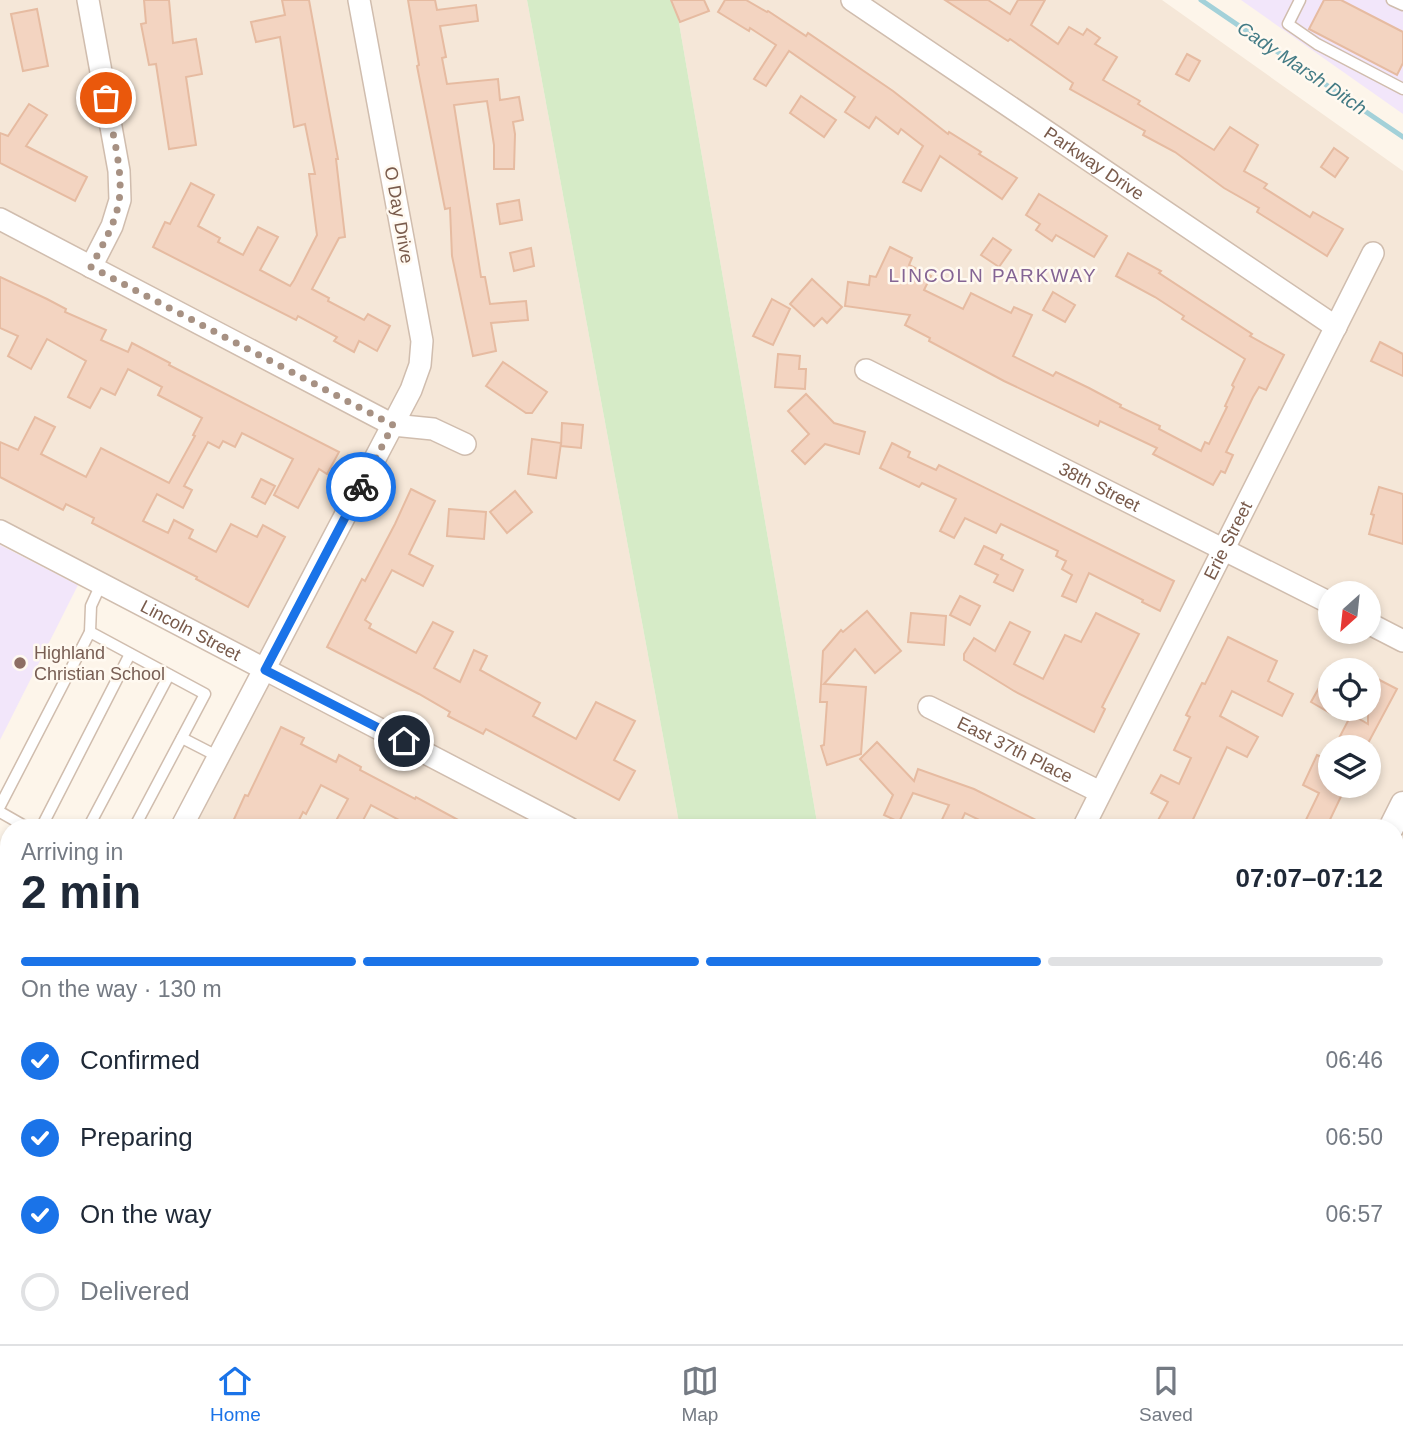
<!DOCTYPE html>
<meta charset="utf-8">
<style>
:root{--surface:#fff;--page:#f2f2f3;--text:#1f2937;--muted:#747a83;--line:#e0e1e3;--accent:#1a73e8}
body{margin:0;font-family:Helvetica,sans-serif;background:var(--page);color:var(--text);height:100vh;display:flex;flex-direction:column;font-size:26px;white-space:nowrap}
*{box-sizing:border-box;margin:0}
p{font-size:23px;color:var(--muted)}
.icon{flex:none;width:38px;height:38px;fill:none;stroke:currentColor;stroke-width:2;stroke-linecap:round;stroke-linejoin:round}
.map{position:relative;flex:1;overflow:hidden}
.drawer{position:absolute;left:0px;top:819px;width:1404px;height:525px;display:flex;flex-direction:column;background:var(--surface);border-radius:28px 28px 0 0;box-shadow:0 4px 10px #0003}
.drawer>*{flex:none}
.needle{width:46px;rotate:207deg}
.tools{position:absolute;left:1318px;top:581px;display:grid;gap:14px}
.tools a{display:grid;place-items:center;width:63px;height:63px;border-radius:50%;background:var(--surface);box-shadow:0 4px 10px #0003;font-size:35px}
.pin{position:absolute;display:grid;place-items:center;width:60px;height:60px;color:#fff;margin:-30px;border:4px solid #fff;border-radius:50%;box-shadow:0 2px 7px #0007}
.courier{position:absolute;display:grid;place-items:center;width:70px;height:70px;margin:-35px;border:5px solid #1a73e8;border-radius:50%;background:#fff;color:#222;box-shadow:0 2px 9px #0007}
.headline em{font-style:normal;font-weight:700}
.headline div{display:flex;flex-direction:column-reverse}
.headline{display:flex;align-items:center;justify-content:space-between;height:119px;padding:0 21px}
h1{font-size:46px;font-weight:700;line-height:52px}
.bar{display:grid;grid-template-columns:repeat(4,1fr);gap:10px 7px;align-content:center;height:84px;padding:0 21px}
.bar i{height:9px;border-radius:5px;background:var(--line)}
.bar .current{background:var(--accent)}
.bar p{grid-column:span 4}
ol{padding:0 21px;list-style:none}
li{display:flex;align-items:center;gap:21px;height:77px}
li p{margin-inline-start:auto}
li .icon{padding:7px;border-radius:50%;background:var(--accent);color:#fff;stroke-width:4}
li:last-child{color:var(--muted)}
li i{width:38px;height:38px;border:4px solid var(--line);border-radius:50%}
.dock{display:flex;justify-content:space-around;align-items:center;height:98px;border-top:2px solid var(--line);background:var(--surface);font-size:19px;color:var(--muted)}
.dock a{display:grid;justify-items:center;gap:4px}
.dock .current{color:var(--accent)}
.map>svg:first-child{display:block}
.residential{fill:#f5e7d8;fill-rule:evenodd}
.commercial{fill:#fde7dd}
.education{fill:#f2e6fa}
.green{fill:#d6ebc7}
.lines{fill:none;stroke-linecap:round;stroke-linejoin:round}
.stream{stroke:#a3d1d9;stroke-width:5}
.building{fill:#f3d4c1;stroke:#e6bba1;stroke-width:2}
.service-casing{stroke:#d0bdae;stroke-width:13}
.minor-casing{stroke:#d0bdae;stroke-width:24}
.tertiary-casing{stroke:#d0bdae;stroke-width:27}
.primary-casing{stroke:#d9d1cd;stroke-width:34}
.service{stroke:#fff;stroke-width:10}
.minor{stroke:#fff;stroke-width:21}
.tertiary{stroke:#fff;stroke-width:24}
.primary{stroke:#fbd9a2;stroke-width:32}
.done{stroke:#a79183;stroke-width:7;stroke-dasharray:0 12.6}
.route{stroke:#1a73e8;stroke-width:9}
.education-dot{fill:#8d6e63;stroke:#fff9f0;stroke-width:2.5}
.labels{text-anchor:middle;dominant-baseline:central;stroke-width:5;stroke-linejoin:round;paint-order:stroke}
.street-label{font-size:18px;fill:#795b4c;stroke:#fff9f0}
.education-label{font-size:18px;fill:#785e54;stroke:#fff9f0;text-anchor:start}
.water-label{font-size:19px;font-style:italic;fill:#427a84;stroke:#fff9f0}
.neighbourhood-label{font-size:19px;letter-spacing:2px;fill:#846494;stroke:#fff9f0}
</style>
<div class="map">
<svg width="1403" height="1344" viewBox="0 0 1403 1344">
<rect width="100%" height="100%" fill="#fdf5ea"/>
<g class="residential">
<polygon points="0,0 527,0 680,828 189,828 273,667 0,526"/>
<path d="M 675,0 L 1162,0 L 1403,171 L 1403,792 L 1385,828 L 818,828 ZM 1330,593 L 1368,593 L 1368,632 L 1330,632 ZM 1330,670 L 1368,670 L 1368,709 L 1330,709 ZM 1330,747 L 1368,747 L 1368,786 L 1330,786 Z"/>
<polygon points="1403,815 1403,1256 1395,1252 1395,831"/>
<polygon points="1395,1261 1403,1265 1403,1344 1135,1344 1139,1335 1395,1335"/>
<polygon points="150,1335 767,1335 768,1344 146,1344"/>
</g>
<polygon class="commercial" points="905,1335 1128,1335 1123,1344 907,1344"/>
<g class="education">
<polygon points="1241,0 1403,0 1403,114"/>
<polygon points="0,545 78,585 0,740"/>
</g>
<g class="green">
<polygon points="527,0 675,0 818,828 680,828"/>
<polygon points="767,1335 905,1335 907,1344 768,1344"/>
</g>
<g class="lines">
<polyline class="stream" points="1201,0 1403,137"/>
</g>
<g class="building">
<polygon points="144,0 169,0 173,43 196,39 202,74 186,77 196,145 169,149 156,64 149,65 141,24 146,23"/>
<polygon points="282,0 309,0 338,159 336,159 345,237 339,238 312,289 329,298 328,301 364,320 368,314 390,326 377,351 359,341 354,352 334,341 337,337 298,316 296,320 153,247 165,222 170,224 191,183 214,195 198,226 220,238 218,242 243,255 258,227 278,237 260,270 290,286 294,280 317,235 309,174 315,174 305,124 294,127 280,37 256,42 251,22 285,15"/>
<polygon points="408,0 435,0 437,10 476,5 478,21 440,26 446,57 442,58 447,84 498,79 500,100 519,97 523,120 513,122 515,134 514,169 494,169 494,145 487,101 454,105 481,277 485,277 490,304 526,301 528,320 491,323 496,351 473,356 452,256 450,208 445,209 417,66 419,65"/>
<polygon points="671,0 704,0 709,11 680,22"/>
<polygon points="725,0 746,0 767,12 768,11 806,36 808,33 893,91 948,134 949,132 981,152 979,154 1017,178 1002,199 940,156 921,191 903,182 923,146 901,129 898,134 876,117 869,128 845,112 855,97 789,51 766,86 754,79 776,45 750,28 749,31 718,12"/>
<polygon points="945,0 988,0 1010,14 1018,0 1045,0 1031,25 1058,44 1069,27 1083,35 1087,29 1100,38 1095,44 1117,57 1103,80 1140,101 1138,104 1214,150 1230,127 1258,145 1244,171 1267,184 1264,188 1310,217 1313,212 1343,229 1327,256 1257,212 1259,208 1224,188 1175,152 1143,135 1145,131 1070,89 1073,83 1010,39 1008,41"/>
<polygon points="1324,0 1341,0 1403,32 1403,63 1397,75 1309,29"/>
<polygon points="37,9 48,66 23,71 11,14"/>
<polygon points="1187,54 1200,61 1189,81 1176,74"/>
<polygon points="801,96 836,120 824,137 790,113"/>
<polygon points="29,104 47,115 26,146 87,177 75,201 0,163 0,133 8,136"/>
<polygon points="1334,148 1348,158 1335,177 1321,167"/>
<polygon points="1039,194 1107,236 1094,257 1056,235 1052,241 1036,230 1040,224 1026,215"/>
<polygon points="519,200 522,220 500,224 497,204"/>
<polygon points="993,238 1011,250 999,267 981,255"/>
<polygon points="890,247 912,258 909,265 931,276 924,290 963,309 971,293 1011,313 1014,307 1032,315 1013,356 1053,376 1056,372 1089,388 1121,405 1120,407 1160,426 1159,429 1201,451 1205,442 1209,444 1227,407 1225,406 1234,387 1232,385 1245,359 1182,319 1184,316 1155,297 1116,276 1128,253 1161,271 1159,273 1252,334 1250,336 1284,355 1266,390 1259,387 1253,397 1226,452 1233,455 1225,473 1221,471 1213,485 1153,454 1157,448 1100,421 1098,426 1004,381 929,341 930,338 905,325 910,315 845,306 848,282 869,285 870,276 876,277"/>
<polygon points="531,248 534,266 514,271 510,253"/>
<polygon points="0,277 47,299 66,309 65,312 106,330 101,340 128,352 132,343 170,363 169,365 339,452 327,474 319,469 298,508 274,495 293,459 242,433 235,447 223,441 219,448 208,442 184,486 192,490 183,508 157,494 143,521 168,533 174,520 193,530 189,538 216,552 231,524 257,537 263,525 285,537 248,607 196,579 197,577 92,523 94,518 66,504 63,510 0,477 0,442 18,450 35,417 55,427 41,454 86,477 101,448 169,483 195,436 193,435 202,418 158,395 162,387 128,369 115,395 101,388 90,408 68,397 86,361 47,339 31,369 8,356 18,336 0,328"/>
<polygon points="812,279 842,307 827,323 822,318 814,326 790,304"/>
<polygon points="1053,292 1075,305 1065,322 1043,310"/>
<polygon points="772,299 790,309 773,345 753,336"/>
<polygon points="1380,342 1403,354 1403,376 1371,361"/>
<polygon points="778,354 800,356 799,369 806,369 805,389 775,387"/>
<polygon points="503,362 547,392 532,413 526,413 486,386"/>
<polygon points="806,394 834,423 865,432 859,454 825,444 805,464 792,451 809,434 788,411"/>
<polygon points="562,423 583,425 581,448 561,446"/>
<polygon points="532,439 561,443 556,478 528,474"/>
<polygon points="892,443 910,452 908,457 936,470 939,465 1174,581 1160,611 1142,602 1143,600 1089,573 1076,602 1062,596 1072,575 1062,569 1066,561 1056,556 1058,551 1001,524 996,533 965,518 954,538 940,531 956,499 922,483 919,487 880,468"/>
<polygon points="261,479 275,486 265,504 252,497"/>
<polygon points="1379,487 1403,494 1403,544 1369,534 1374,515 1371,514"/>
<polygon points="411,489 435,501 409,554 433,566 423,586 392,570 365,620 371,624 369,628 416,653 433,622 453,632 434,668 460,682 474,650 487,656 480,670 540,703 533,716 576,739 596,702 635,721 614,760 635,771 619,800 486,729 483,734 448,716 450,712 419,694 327,647 362,579 365,581 395,524"/>
<polygon points="515,491 532,512 507,533 490,512"/>
<polygon points="449,509 486,512 484,539 447,536"/>
<polygon points="984,546 1003,555 1001,559 1023,570 1013,591 994,582 998,575 975,564"/>
<polygon points="960,596 980,606 970,625 950,615"/>
<polygon points="867,611 901,651 875,673 855,649 824,684 866,687 861,754 827,765 821,746 824,745 827,702 820,702 823,651 841,630 843,632"/>
<polygon points="911,613 946,616 944,645 908,642"/>
<polygon points="1096,613 1139,634 1102,707 1105,709 1094,732 1014,691 964,660 964,654 974,638 995,651 1010,622 1030,632 1014,664 1043,679 1065,635 1081,642"/>
<polygon points="1228,637 1277,661 1268,681 1293,694 1282,716 1232,691 1220,716 1258,737 1247,757 1227,747 1189,828 1168,828 1157,822 1168,802 1151,793 1161,775 1179,784 1191,758 1174,750 1190,717 1186,715 1202,683 1205,684"/>
<polygon points="1330,668 1330,713 1311,702"/>
<polygon points="1368,674 1397,689 1366,747 1352,747 1338,740 1350,717 1356,717 1368,724"/>
<polygon points="281,727 304,738 301,744 336,762 339,755 361,767 360,770 415,799 416,797 473,828 399,828 403,822 371,805 359,828 332,828 348,799 321,785 306,814 303,812 295,828 230,828 245,795 248,796"/>
<polygon points="877,742 914,781 918,769 974,789 1052,828 996,828 965,813 958,828 938,828 949,805 913,793 899,822 884,815 893,795 860,759"/>
<polygon points="1317,755 1330,761 1330,786 1346,786 1326,828 1302,828 1319,793 1303,785"/>
</g>
<g class="lines">
<g class="service-casing">
<g id="service">
<polyline points="1300,0 1288,24 1317,44 1403,89"/>
<polyline points="1392,0 1403,5"/>
<polyline points="101,584 91,606 90,632 205,694 134,828"/>
<polyline points="182,738 219,757"/>
<polyline points="0,806 90,632"/>
<polyline points="0,812 28,828"/>
<polyline points="41,828 130,654"/>
<polyline points="88,828 169,675"/>
<polyline points="387,1335 404,1344"/>
<polyline points="750,1335 751,1344"/>
<polyline points="957,1335 959,1344"/>
<polyline points="1049,1335 1064,1344"/>
</g>
</g>
<g class="minor-casing">
<g id="minor">
<polyline points="88,0 119,171 120,200 112,226 91,267"/>
<path id="s1" d="M 852,0 L 1336,327"/>
<polyline points="0,219 393,425 433,429 465,444"/>
<path id="s2" d="M 866,370 L 1330,603"/>
<path id="s3" d="M 0,531 L 569,828"/>
<polyline points="1368,623 1403,641"/>
<path id="s4" d="M 929,707 L 1100,792"/>
<polyline points="181,828 411,390 420,365 422,341 359,0"/>
<path id="s5" d="M 1083,828 L 1373,253"/>
<polyline points="1395,946 1403,950"/>
<polyline points="0,1176 9,1159"/>
<polyline points="1395,1254 1403,1259"/>
<polyline points="169,1335 184,1344"/>
<polyline points="641,1335 642,1344"/>
</g>
</g>
<g class="tertiary-casing">
<g id="tertiary">
<polyline points="1391,828 1403,804"/>
<polyline points="1128,1344 1132,1335"/>
</g>
</g>
<g class="primary-casing">
<g id="primary">
<polyline points="0,1314 9,1319"/>
<polyline points="40,1335 56,1344"/>
</g>
</g>
<use href="#service" class="service"/>
<use href="#minor" class="minor"/>
<use href="#tertiary" class="tertiary"/>
<use href="#primary" class="primary"/>
</g>
<g class="lines">
<path class="done" d="M 106,98 C 111,128 124,171 119,201 C 115,225 102,246 91,267 L 393,425 L 361,487"/>
<polyline class="route" points="361,487 265,670 404,741"/>
</g>
<circle class="education-dot" cx="20" cy="663" r="7"/>
<g class="labels">
<g class="street-label">
<text stroke="none"><textPath href="#s1" startOffset="292">Parkway Drive</textPath></text>
<text transform="translate(399 215) rotate(80)">O Day Drive</text>
<text stroke="none"><textPath href="#s2" startOffset="261">38th Street</textPath></text>
<text stroke="none"><textPath href="#s5" startOffset="322">Erie Street</textPath></text>
<text stroke="none"><textPath href="#s3" startOffset="215">Lincoln Street</textPath></text>
<text stroke="none"><textPath href="#s4" startOffset="96">East 37th Place</textPath></text>
</g>
<g class="education-label">
<text x="34" y="653">Highland<tspan x="34" dy="21">Christian School</tspan></text>
</g>
<g class="water-label">
<text transform="translate(1302 68) rotate(34)">Cady Marsh Ditch</text>
</g>
<g class="neighbourhood-label">
<text x="993" y="275">LINCOLN PARKWAY</text>
</g>
</g>
</svg>
<div class="tools">
<a><svg class="needle" viewBox="-14 -14 28 28"><path d="M0-13l5 13h-10z" fill="#e53935"/><path d="M0 13l5-13h-10z" fill="#747a83"/></svg></a>
<a><svg class="icon" aria-label="locate" viewBox="0 0 24 24"><circle cx="12" cy="12" r="6"/><path d="M12 2v4M12 18v4M2 12h4M18 12h4"/></svg></a>
<a><svg class="icon" aria-label="layers" viewBox="0 0 24 24"><path d="M12 4l9 5-9 5-9-5zM3 14l9 5 9-5"/></svg></a>
</div>
<div class="pin" style="left:106px;top:98px;background:#ea580c"><svg class="icon" aria-label="bag" viewBox="0 0 24 24"><path d="M5 8h14l-1 12H6zM9 8a3 3 0 0 1 6 0"/></svg></div>
<div class="pin" style="left:404px;top:741px;background:#1f2937"><svg class="icon" aria-label="home" viewBox="0 0 24 24"><path d="M3 11l9-7 9 7M6 9v11h12V9"/></svg></div>
<div class="courier" style="left:361px;top:487px"><svg class="icon" aria-label="bike" viewBox="0 0 24 24"><circle cx="6" cy="16" r="4"/><circle cx="18" cy="16" r="4"/><path d="M6 16l4-8h5l3 8M10 8l3 8H6M13 5h3"/></svg></div>
<section class="drawer">
<div class="headline"><div><h1>2 min</h1><p>Arriving in</p></div><em>07:07–07:12</em></div>
<div class="bar"><i class="current"></i><i class="current"></i><i class="current"></i><i></i><p>On the way · 130 m</p></div>
<ol>
<li><svg class="icon" aria-label="check" viewBox="0 0 24 24"><path d="M5 12l5 5 9-10"/></svg>Confirmed<p>06:46</p></li>
<li><svg class="icon" aria-label="check" viewBox="0 0 24 24"><path d="M5 12l5 5 9-10"/></svg>Preparing<p>06:50</p></li>
<li><svg class="icon" aria-label="check" viewBox="0 0 24 24"><path d="M5 12l5 5 9-10"/></svg>On the way<p>06:57</p></li>
<li><i></i>Delivered</li>
</ol>
</section>
</div>
<nav class="dock">
<a class="current"><svg class="icon" aria-label="home" viewBox="0 0 24 24"><path d="M3 11l9-7 9 7M6 9v11h12V9"/></svg>Home</a>
<a><svg class="icon" aria-label="map" viewBox="0 0 24 24"><path d="M3 6l6-2 6 2 6-2v14l-6 2-6-2-6 2zM9 4v14M15 6v14"/></svg>Map</a>
<a><svg class="icon" aria-label="saved" viewBox="0 0 24 24"><path d="M7 4h10v16l-5-4-5 4z"/></svg>Saved</a>
</nav>
